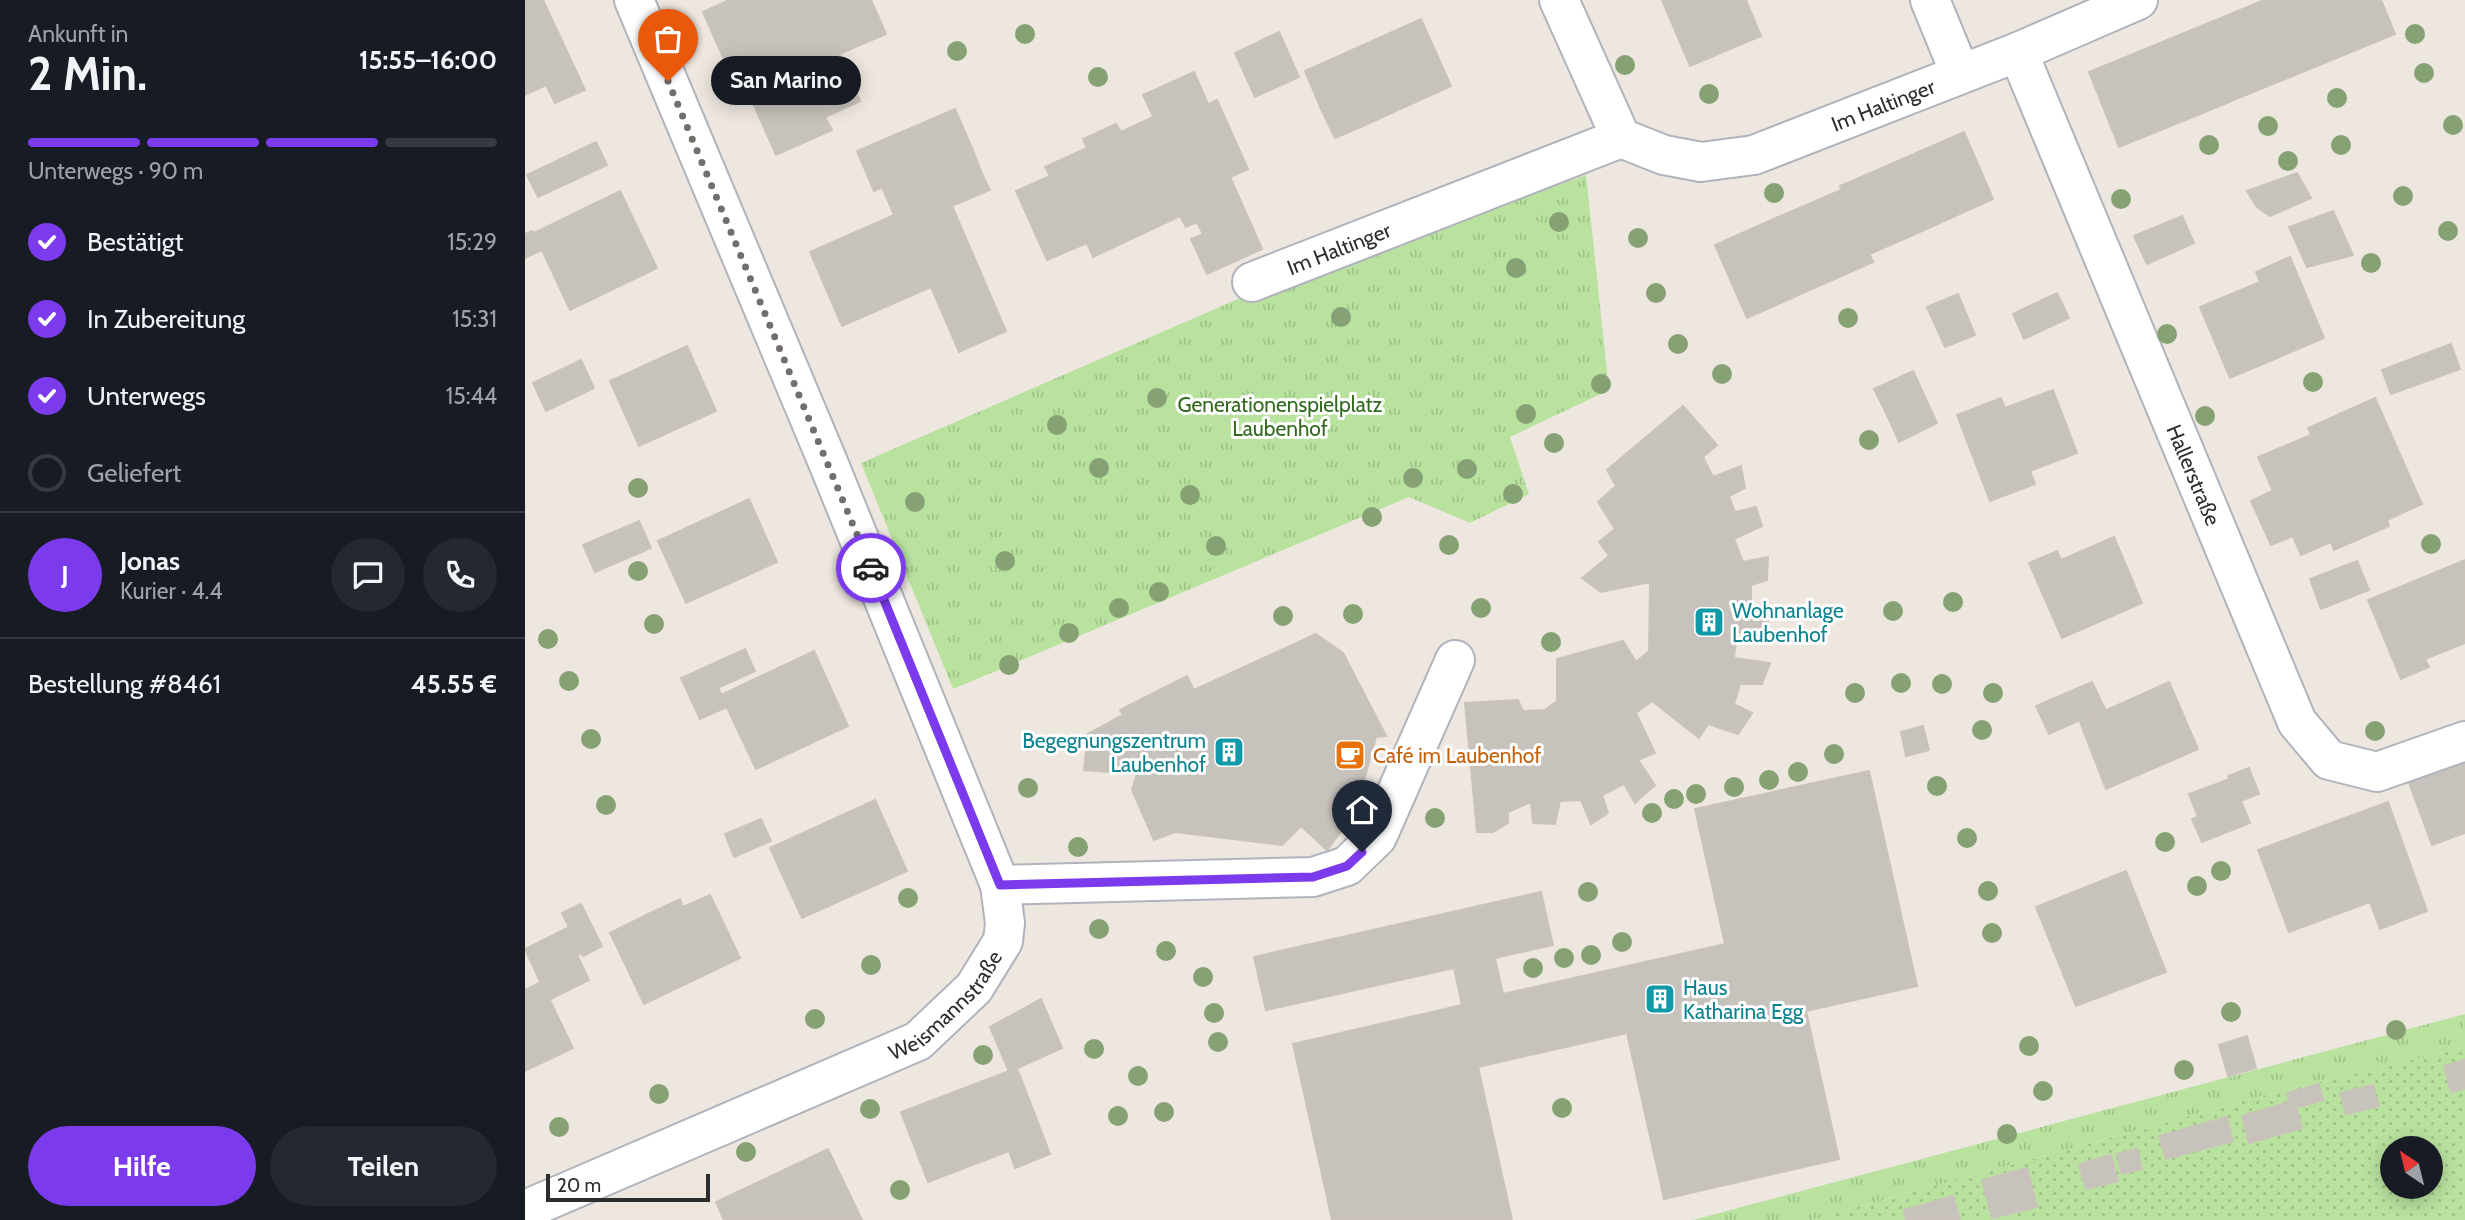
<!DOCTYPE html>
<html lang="de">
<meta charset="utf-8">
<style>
:root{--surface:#171b24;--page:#242831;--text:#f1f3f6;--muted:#9ea1a6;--line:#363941;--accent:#7c3aed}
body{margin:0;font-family:Cabin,sans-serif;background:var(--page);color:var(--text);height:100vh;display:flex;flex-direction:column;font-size:26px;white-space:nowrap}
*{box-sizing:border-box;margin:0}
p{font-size:23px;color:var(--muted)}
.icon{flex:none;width:38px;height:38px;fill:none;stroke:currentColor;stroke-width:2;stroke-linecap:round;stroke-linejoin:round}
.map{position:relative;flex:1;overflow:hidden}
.side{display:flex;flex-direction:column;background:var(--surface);width:525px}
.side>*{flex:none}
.needle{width:46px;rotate:325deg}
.tools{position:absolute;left:1855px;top:1136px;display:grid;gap:14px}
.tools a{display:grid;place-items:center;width:63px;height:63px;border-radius:50%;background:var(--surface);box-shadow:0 4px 18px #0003;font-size:35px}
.scale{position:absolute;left:21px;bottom:18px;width:164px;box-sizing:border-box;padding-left:7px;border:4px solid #2d2d2d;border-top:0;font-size:19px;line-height:24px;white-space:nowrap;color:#2d2d2d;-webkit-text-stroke:5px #fff;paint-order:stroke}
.pin{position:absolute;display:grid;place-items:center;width:60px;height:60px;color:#fff;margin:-72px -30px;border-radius:50% 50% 50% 0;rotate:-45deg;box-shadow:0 0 7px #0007}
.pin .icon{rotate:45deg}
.courier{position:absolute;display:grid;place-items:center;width:70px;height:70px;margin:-35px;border:5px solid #7c3aed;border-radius:50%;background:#fff;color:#222;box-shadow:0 2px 9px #0007}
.bubble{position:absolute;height:49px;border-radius:24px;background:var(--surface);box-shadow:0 4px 18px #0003;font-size:23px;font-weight:700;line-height:49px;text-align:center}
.overview em{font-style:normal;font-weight:700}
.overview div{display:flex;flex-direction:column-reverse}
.overview{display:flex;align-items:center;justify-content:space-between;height:119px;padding:0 28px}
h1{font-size:46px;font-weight:700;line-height:52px}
.bar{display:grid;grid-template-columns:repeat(4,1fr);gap:10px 7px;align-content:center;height:84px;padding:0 28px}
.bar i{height:9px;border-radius:5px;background:var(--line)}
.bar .current{background:var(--accent)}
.bar p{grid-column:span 4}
.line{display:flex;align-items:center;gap:18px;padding:0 28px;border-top:2px solid var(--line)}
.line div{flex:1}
.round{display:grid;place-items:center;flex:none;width:74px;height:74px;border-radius:37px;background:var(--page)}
ol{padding:0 28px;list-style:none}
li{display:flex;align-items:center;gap:21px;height:77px}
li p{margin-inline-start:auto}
li .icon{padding:7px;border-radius:50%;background:var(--accent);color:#fff;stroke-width:4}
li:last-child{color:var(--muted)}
li i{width:38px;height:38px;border:4px solid var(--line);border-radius:50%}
.button{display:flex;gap:14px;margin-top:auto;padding:14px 28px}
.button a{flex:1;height:80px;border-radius:42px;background:var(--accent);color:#fff;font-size:28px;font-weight:700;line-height:80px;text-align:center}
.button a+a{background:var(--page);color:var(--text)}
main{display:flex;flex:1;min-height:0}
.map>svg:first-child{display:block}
.grass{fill:url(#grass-tufts)}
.garden{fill:url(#garden-dots);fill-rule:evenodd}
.building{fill:#c7c2bb;stroke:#cac3ba;stroke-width:2}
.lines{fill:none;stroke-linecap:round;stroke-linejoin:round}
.minor-casing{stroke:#b0b3bd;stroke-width:42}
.minor{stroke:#fff;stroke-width:38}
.tree{fill:#86a275}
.done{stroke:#716e6c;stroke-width:7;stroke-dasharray:0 12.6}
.route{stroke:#7c3aed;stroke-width:9}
.labels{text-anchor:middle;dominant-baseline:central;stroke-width:6;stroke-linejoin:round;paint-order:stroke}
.street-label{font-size:21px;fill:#2d2d2d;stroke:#fff}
.park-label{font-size:21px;fill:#316a1d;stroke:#fff}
.culture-label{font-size:21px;fill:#0d838f;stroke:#fff;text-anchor:start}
.food-label{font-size:21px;fill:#c56008;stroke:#fff;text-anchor:start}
</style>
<main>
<section class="side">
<div class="overview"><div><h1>2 Min.</h1><p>Ankunft in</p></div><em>15:55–16:00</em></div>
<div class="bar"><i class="current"></i><i class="current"></i><i class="current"></i><i></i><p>Unterwegs · 90 m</p></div>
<ol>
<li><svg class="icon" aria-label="check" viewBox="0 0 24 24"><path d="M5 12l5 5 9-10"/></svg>Bestätigt<p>15:29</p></li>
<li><svg class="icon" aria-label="check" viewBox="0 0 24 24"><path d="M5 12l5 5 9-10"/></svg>In Zubereitung<p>15:31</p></li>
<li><svg class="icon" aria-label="check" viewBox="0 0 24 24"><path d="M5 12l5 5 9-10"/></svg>Unterwegs<p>15:44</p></li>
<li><i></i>Geliefert</li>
</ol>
<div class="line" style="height:126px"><b class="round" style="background:var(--accent);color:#fff">J</b><div><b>Jonas</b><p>Kurier · 4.4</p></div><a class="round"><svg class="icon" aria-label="chat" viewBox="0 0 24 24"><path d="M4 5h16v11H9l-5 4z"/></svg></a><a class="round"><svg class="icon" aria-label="phone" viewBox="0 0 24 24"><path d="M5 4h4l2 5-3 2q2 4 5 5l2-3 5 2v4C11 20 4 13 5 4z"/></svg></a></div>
<div class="line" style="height:91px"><div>Bestellung #8461</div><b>45.55 €</b></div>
<div class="button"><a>Hilfe</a><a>Teilen</a></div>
</section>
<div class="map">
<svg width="1940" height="1220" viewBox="0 0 1940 1220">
<defs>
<pattern id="grass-tufts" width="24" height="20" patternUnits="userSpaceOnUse" patternTransform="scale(1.75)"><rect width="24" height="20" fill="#b9e29f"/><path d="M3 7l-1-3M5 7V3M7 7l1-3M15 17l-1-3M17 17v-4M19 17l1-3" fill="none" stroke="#9fc289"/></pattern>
<pattern id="garden-dots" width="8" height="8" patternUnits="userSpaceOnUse" patternTransform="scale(1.75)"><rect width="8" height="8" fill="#b9e29f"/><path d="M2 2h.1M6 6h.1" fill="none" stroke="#9fc289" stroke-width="1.8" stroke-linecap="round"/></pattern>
</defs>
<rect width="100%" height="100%" fill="#eee7e0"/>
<g class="grass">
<polygon points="1061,175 1084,390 985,437 1004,494 945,523 884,497 428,689 336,463 713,299"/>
<polygon points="1940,1014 1940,1047 1729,1098 1286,1220 1168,1220"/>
</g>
<path class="garden" d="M 1940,1047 L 1940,1220 L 1286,1220 L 1729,1098 ZM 1867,1148 L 1906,1148 L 1906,1186 L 1867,1186 Z"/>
<g class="building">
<polygon points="0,0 18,0 60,90 30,103 21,85 0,95"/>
<polygon points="204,0 346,0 361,34 314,54 335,101 300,117 307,130 251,155 224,94 216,98 178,12"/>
<polygon points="1137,0 1221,0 1236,36 1165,66"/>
<polygon points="1739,0 1777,0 1802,62 1738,88 1708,13"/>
<polygon points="1777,0 1856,0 1870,34 1802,62"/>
<polygon points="1708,13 1738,88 1673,115 1642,40"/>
<polygon points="896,19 926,86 836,127 823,97 796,109 780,71"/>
<polygon points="754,32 774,77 730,97 710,53"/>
<polygon points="1642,40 1673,115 1594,147 1564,72"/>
<polygon points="669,72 683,104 633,127 618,95"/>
<polygon points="823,97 836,127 810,138 796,109"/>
<polygon points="692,100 723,169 705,177 722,215 678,234 672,222 661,227 655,216 568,257 562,243 522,260 491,191 525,176 520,167 562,148 558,139 591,124 596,132 628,117 633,127"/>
<polygon points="430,109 447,148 349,191 332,151"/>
<polygon points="1439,132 1468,199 1404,228 1375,160"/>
<polygon points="71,142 82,165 13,197 2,175"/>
<polygon points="447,148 458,176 369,215 357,187"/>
<polygon points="1375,160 1404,228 1345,254 1315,186"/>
<polygon points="1772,173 1786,198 1745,216 1732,207 1722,191"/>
<polygon points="458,176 465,190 427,206 421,192"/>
<polygon points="1316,190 1348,262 1285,290 1253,217"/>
<polygon points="95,191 132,268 45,310 9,233"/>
<polygon points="421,192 481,331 434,352 406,287 317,326 285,252"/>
<polygon points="1808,211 1828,255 1782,267 1764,227"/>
<polygon points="722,215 737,249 682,274 666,239"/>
<polygon points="1657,216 1669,243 1622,264 1609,236"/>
<polygon points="1253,217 1285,290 1222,318 1190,245"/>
<polygon points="7,231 17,250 0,258 0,234"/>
<polygon points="1765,257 1799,338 1705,378 1675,307 1735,282 1731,272"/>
<polygon points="1532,293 1544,318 1499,339 1488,314"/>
<polygon points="1433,294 1450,335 1420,347 1402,307"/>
<polygon points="1926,344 1935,369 1908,379 1899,354"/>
<polygon points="162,346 191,411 114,446 85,381"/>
<polygon points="1899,354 1908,379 1866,394 1857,370"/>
<polygon points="56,360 69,388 21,411 8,383"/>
<polygon points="1388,371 1400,397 1362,415 1349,389"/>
<polygon points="1528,390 1552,453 1505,471 1510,484 1465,501 1432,415 1476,398 1480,408"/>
<polygon points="1400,397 1412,423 1374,442 1362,415"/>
<polygon points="1850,398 1897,504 1862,520 1864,526 1809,550 1806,542 1776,555 1733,457 1786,435 1783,428"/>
<polygon points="1158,406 1192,445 1178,457 1188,477 1216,466 1220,488 1204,496 1210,512 1231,507 1237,526 1209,539 1218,562 1243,557 1242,580 1226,585 1226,609 1246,611 1240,633 1212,632 1209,658 1245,663 1237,684 1215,684 1209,704 1227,713 1213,734 1183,724 1174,738 1127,701 1111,713 1130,753 1113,760 1130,785 1110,803 1099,784 1077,795 1083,813 1066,824 1056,800 1035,801 1030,824 1008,823 1006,802 983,812 983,823 968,832 952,832 940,703 993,700 998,711 1020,710 1032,701 1032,659 1098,641 1111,662 1124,651 1125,582 1076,592 1057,578 1084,556 1074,542 1090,529 1073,502 1091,486 1082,470"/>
<polygon points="1747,491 1768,536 1746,545 1726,501"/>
<polygon points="224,499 252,562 161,603 133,541"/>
<polygon points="114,521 126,548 70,572 58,545"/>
<polygon points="1589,537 1617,603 1537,638 1504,563 1532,551 1536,560"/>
<polygon points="1940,560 1940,643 1900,659 1904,667 1876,679 1843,600"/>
<polygon points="1832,561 1844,590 1796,609 1785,579"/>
<polygon points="791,634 818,653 861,736 851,737 830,813 802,850 776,826 757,845 650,832 629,840 607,790 612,774 559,770 563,734 598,715 595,710 662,676 669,690"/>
<polygon points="220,649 230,671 182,693 172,671"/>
<polygon points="289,651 323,726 231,769 196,695"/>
<polygon points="172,671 182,693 193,688 202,707 175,719 156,678"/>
<polygon points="1567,682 1580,709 1524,734 1511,706"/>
<polygon points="1644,682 1673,749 1581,789 1555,722"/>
<polygon points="1398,726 1404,750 1381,756 1376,732"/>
<polygon points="1938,759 1940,764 1940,833 1907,845 1883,780"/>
<polygon points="1724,768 1734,794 1673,817 1664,794 1705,779 1703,776"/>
<polygon points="1344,771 1392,986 1281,1011 1314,1159 1139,1199 1102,1033 953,1067 987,1220 807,1220 768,1044 937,1005 929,968 741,1010 729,957 1016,892 1028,945 970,958 978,994 1200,944 1170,809"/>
<polygon points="350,800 382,871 277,918 245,848"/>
<polygon points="1716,801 1725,823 1677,842 1667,819"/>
<polygon points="1863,802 1902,911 1855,929 1845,902 1764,932 1733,850"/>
<polygon points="236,819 246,841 209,857 200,834"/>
<polygon points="1601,871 1641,972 1551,1006 1511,907"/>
<polygon points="185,895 215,958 119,1004 89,941 126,923 121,915 155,899 158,907"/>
<polygon points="56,904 77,946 58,956 37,913"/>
<polygon points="121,915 126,923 89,941 85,933"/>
<polygon points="44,927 56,953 12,975 0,949"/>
<polygon points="52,955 64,980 24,1000 12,975"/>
<polygon points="16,982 48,1048 0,1071 0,990"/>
<polygon points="516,999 537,1048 484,1072 465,1027"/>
<polygon points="1722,1036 1731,1068 1703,1076 1694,1045"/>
<polygon points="1940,1060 1940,1088 1926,1092 1919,1066"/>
<polygon points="492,1068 525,1154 490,1168 484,1151 403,1182 376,1112"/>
<polygon points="1794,1084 1798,1100 1766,1109 1762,1093"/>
<polygon points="1848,1085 1854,1106 1821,1114 1815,1093"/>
<polygon points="1764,1102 1766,1109 1771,1108 1777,1128 1724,1143 1717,1116"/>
<polygon points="1702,1117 1708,1141 1641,1159 1634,1136"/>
<polygon points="303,1149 337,1220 199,1220 191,1202"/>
<polygon points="1612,1149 1617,1169 1597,1174 1592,1154"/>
<polygon points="1586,1155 1593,1181 1561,1189 1554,1164"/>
<polygon points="1502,1168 1512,1207 1467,1218 1457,1180"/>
<polygon points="1428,1196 1435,1220 1381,1220 1379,1210"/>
</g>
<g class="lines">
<g class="minor-casing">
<g id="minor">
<path id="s1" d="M 1034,0 L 1096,138 L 1139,155 L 1176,162 L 1229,155 L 1493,52 L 1613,0"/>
<polyline points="1405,0 1435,73"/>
<path id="s2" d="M 1493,52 L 1772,722 L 1804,760 L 1852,772 L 1940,741"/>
<path id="s3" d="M 727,282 L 1096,138"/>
<polyline points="475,885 788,877 822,866 852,837 930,660"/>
<path id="s4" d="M 0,1210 L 393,1041 L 449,988 L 478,941 L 480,923 L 475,885 L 302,460 L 109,0"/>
</g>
</g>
<use href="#minor" class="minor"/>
</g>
<g class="tree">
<circle cx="500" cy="34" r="10"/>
<circle cx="1890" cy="34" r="10"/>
<circle cx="432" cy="51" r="10"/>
<circle cx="1100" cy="65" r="10"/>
<circle cx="1899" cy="73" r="10"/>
<circle cx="573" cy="77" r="10"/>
<circle cx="1184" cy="94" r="10"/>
<circle cx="1812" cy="98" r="10"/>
<circle cx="1928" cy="125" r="10"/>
<circle cx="1743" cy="126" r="10"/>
<circle cx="1684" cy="145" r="10"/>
<circle cx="1816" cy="145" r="10"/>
<circle cx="1763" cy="161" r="10"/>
<circle cx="1249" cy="193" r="10"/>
<circle cx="1878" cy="196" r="10"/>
<circle cx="1596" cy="199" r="10"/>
<circle cx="1034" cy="222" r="10"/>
<circle cx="1923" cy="231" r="10"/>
<circle cx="1113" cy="238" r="10"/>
<circle cx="1846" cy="263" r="10"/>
<circle cx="991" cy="268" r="10"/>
<circle cx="1131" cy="293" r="10"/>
<circle cx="816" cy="317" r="10"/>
<circle cx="1323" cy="318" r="10"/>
<circle cx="1642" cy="334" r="10"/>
<circle cx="1153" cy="344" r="10"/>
<circle cx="1197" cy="374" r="10"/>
<circle cx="1788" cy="382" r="10"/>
<circle cx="1076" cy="384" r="10"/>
<circle cx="632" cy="398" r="10"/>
<circle cx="1001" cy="414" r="10"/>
<circle cx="1680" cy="416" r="10"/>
<circle cx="532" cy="425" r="10"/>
<circle cx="1344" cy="440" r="10"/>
<circle cx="1029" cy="443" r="10"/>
<circle cx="574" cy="468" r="10"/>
<circle cx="942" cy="469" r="10"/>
<circle cx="888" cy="478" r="10"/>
<circle cx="113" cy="488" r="10"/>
<circle cx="988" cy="494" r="10"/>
<circle cx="665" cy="495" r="10"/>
<circle cx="390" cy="502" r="10"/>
<circle cx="847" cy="517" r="10"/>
<circle cx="1906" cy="544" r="10"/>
<circle cx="924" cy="545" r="10"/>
<circle cx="691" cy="546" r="10"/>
<circle cx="480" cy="561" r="10"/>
<circle cx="113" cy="571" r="10"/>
<circle cx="634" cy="592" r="10"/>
<circle cx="1428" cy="602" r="10"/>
<circle cx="594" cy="608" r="10"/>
<circle cx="956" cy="608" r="10"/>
<circle cx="1368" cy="611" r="10"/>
<circle cx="828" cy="614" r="10"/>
<circle cx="758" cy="616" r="10"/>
<circle cx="129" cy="624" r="10"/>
<circle cx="544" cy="633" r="10"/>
<circle cx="23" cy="639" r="10"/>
<circle cx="1026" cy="642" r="10"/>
<circle cx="484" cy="665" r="10"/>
<circle cx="44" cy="681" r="10"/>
<circle cx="1376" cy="683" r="10"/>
<circle cx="1417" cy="684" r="10"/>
<circle cx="1330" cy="693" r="10"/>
<circle cx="1468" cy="693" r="10"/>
<circle cx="1457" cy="730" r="10"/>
<circle cx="1850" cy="731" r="10"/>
<circle cx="66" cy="739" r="10"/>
<circle cx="1309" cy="754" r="10"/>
<circle cx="1273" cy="772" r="10"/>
<circle cx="1244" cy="780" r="10"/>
<circle cx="1412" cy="786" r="10"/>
<circle cx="1209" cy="787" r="10"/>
<circle cx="503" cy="788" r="10"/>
<circle cx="1171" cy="794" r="10"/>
<circle cx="1149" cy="799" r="10"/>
<circle cx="81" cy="805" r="10"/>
<circle cx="1127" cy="813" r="10"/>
<circle cx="910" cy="818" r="10"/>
<circle cx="1442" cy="838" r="10"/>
<circle cx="1640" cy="842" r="10"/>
<circle cx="553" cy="847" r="10"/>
<circle cx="1696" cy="871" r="10"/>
<circle cx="1672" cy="886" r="10"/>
<circle cx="1463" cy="891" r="10"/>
<circle cx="1063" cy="892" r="10"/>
<circle cx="383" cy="898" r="10"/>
<circle cx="574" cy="929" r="10"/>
<circle cx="1467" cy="933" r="10"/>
<circle cx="1097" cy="942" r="10"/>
<circle cx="641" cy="951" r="10"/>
<circle cx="1066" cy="955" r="10"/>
<circle cx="1039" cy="958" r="10"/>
<circle cx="346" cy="965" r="10"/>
<circle cx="1008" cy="968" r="10"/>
<circle cx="678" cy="977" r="10"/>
<circle cx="1706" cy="1012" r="10"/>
<circle cx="689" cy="1013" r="10"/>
<circle cx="290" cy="1019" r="10"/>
<circle cx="1871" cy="1030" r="10"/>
<circle cx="693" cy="1042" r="10"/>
<circle cx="1504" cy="1046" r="10"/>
<circle cx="569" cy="1049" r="10"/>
<circle cx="458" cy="1055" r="10"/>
<circle cx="1659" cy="1070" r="10"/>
<circle cx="613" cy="1076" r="10"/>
<circle cx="1518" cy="1091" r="10"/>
<circle cx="134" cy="1094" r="10"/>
<circle cx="1037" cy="1108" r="10"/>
<circle cx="345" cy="1109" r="10"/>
<circle cx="639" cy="1112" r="10"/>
<circle cx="593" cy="1116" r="10"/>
<circle cx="34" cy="1127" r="10"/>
<circle cx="1482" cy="1134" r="10"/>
<circle cx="221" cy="1152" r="10"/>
<circle cx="375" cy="1190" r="10"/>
</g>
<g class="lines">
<polyline class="done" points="143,81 346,568"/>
<polyline class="route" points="346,568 475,885 788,877 822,866 837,852"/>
</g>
<defs>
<g id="building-square" transform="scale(1.575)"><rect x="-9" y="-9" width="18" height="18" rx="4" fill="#0f9aa8" stroke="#fff"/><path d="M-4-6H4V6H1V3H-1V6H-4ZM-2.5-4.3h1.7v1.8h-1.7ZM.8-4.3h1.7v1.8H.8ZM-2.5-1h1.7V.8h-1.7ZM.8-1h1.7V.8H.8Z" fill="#fff"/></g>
<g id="cafe-square" transform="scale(1.575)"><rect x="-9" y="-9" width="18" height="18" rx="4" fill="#e8710a" stroke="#fff"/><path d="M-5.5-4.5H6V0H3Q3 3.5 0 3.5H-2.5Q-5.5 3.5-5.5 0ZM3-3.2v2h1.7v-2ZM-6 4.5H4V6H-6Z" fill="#fff"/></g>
</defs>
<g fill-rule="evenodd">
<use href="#building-square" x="1184" y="622"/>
<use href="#building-square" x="704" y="752"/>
<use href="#cafe-square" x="825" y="755"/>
<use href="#building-square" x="1135" y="999"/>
</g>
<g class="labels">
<g class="street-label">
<text stroke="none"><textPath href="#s1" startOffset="427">Im Haltinger</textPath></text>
<text stroke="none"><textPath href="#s3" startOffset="93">Im Haltinger</textPath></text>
<text stroke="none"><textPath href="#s2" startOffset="458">Hallerstraße</textPath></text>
<text stroke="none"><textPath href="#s4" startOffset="472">Weismannstraße</textPath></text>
</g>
<g class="park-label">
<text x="755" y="404">Generationenspielplatz<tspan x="755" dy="24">Laubenhof</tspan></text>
</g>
<g class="culture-label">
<text x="1207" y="610">Wohnanlage<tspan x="1207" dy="24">Laubenhof</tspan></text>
<text x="681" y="740" text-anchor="end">Begegnungszentrum<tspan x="681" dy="24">Laubenhof</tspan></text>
<text x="1158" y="987">Haus<tspan x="1158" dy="24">Katharina Egg</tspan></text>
</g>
<g class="food-label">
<text x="848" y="755">Café im Laubenhof</text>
</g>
</g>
</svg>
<div class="tools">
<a><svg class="needle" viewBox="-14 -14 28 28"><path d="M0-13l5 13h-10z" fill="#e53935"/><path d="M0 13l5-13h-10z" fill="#9ea1a6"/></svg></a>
</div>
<div class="scale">20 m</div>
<div class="pin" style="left:143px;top:81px;background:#ea580c"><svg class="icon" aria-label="bag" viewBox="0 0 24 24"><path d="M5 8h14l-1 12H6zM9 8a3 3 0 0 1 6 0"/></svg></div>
<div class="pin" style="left:837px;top:852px;background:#1f2937"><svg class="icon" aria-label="home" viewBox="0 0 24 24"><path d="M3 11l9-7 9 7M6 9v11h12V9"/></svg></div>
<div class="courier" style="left:346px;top:568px"><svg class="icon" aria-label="car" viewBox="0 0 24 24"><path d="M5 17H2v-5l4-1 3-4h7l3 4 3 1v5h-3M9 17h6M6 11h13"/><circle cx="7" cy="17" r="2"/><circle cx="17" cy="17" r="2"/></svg></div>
<div class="bubble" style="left:186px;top:56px;width:150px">San Marino</div>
</div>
</main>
